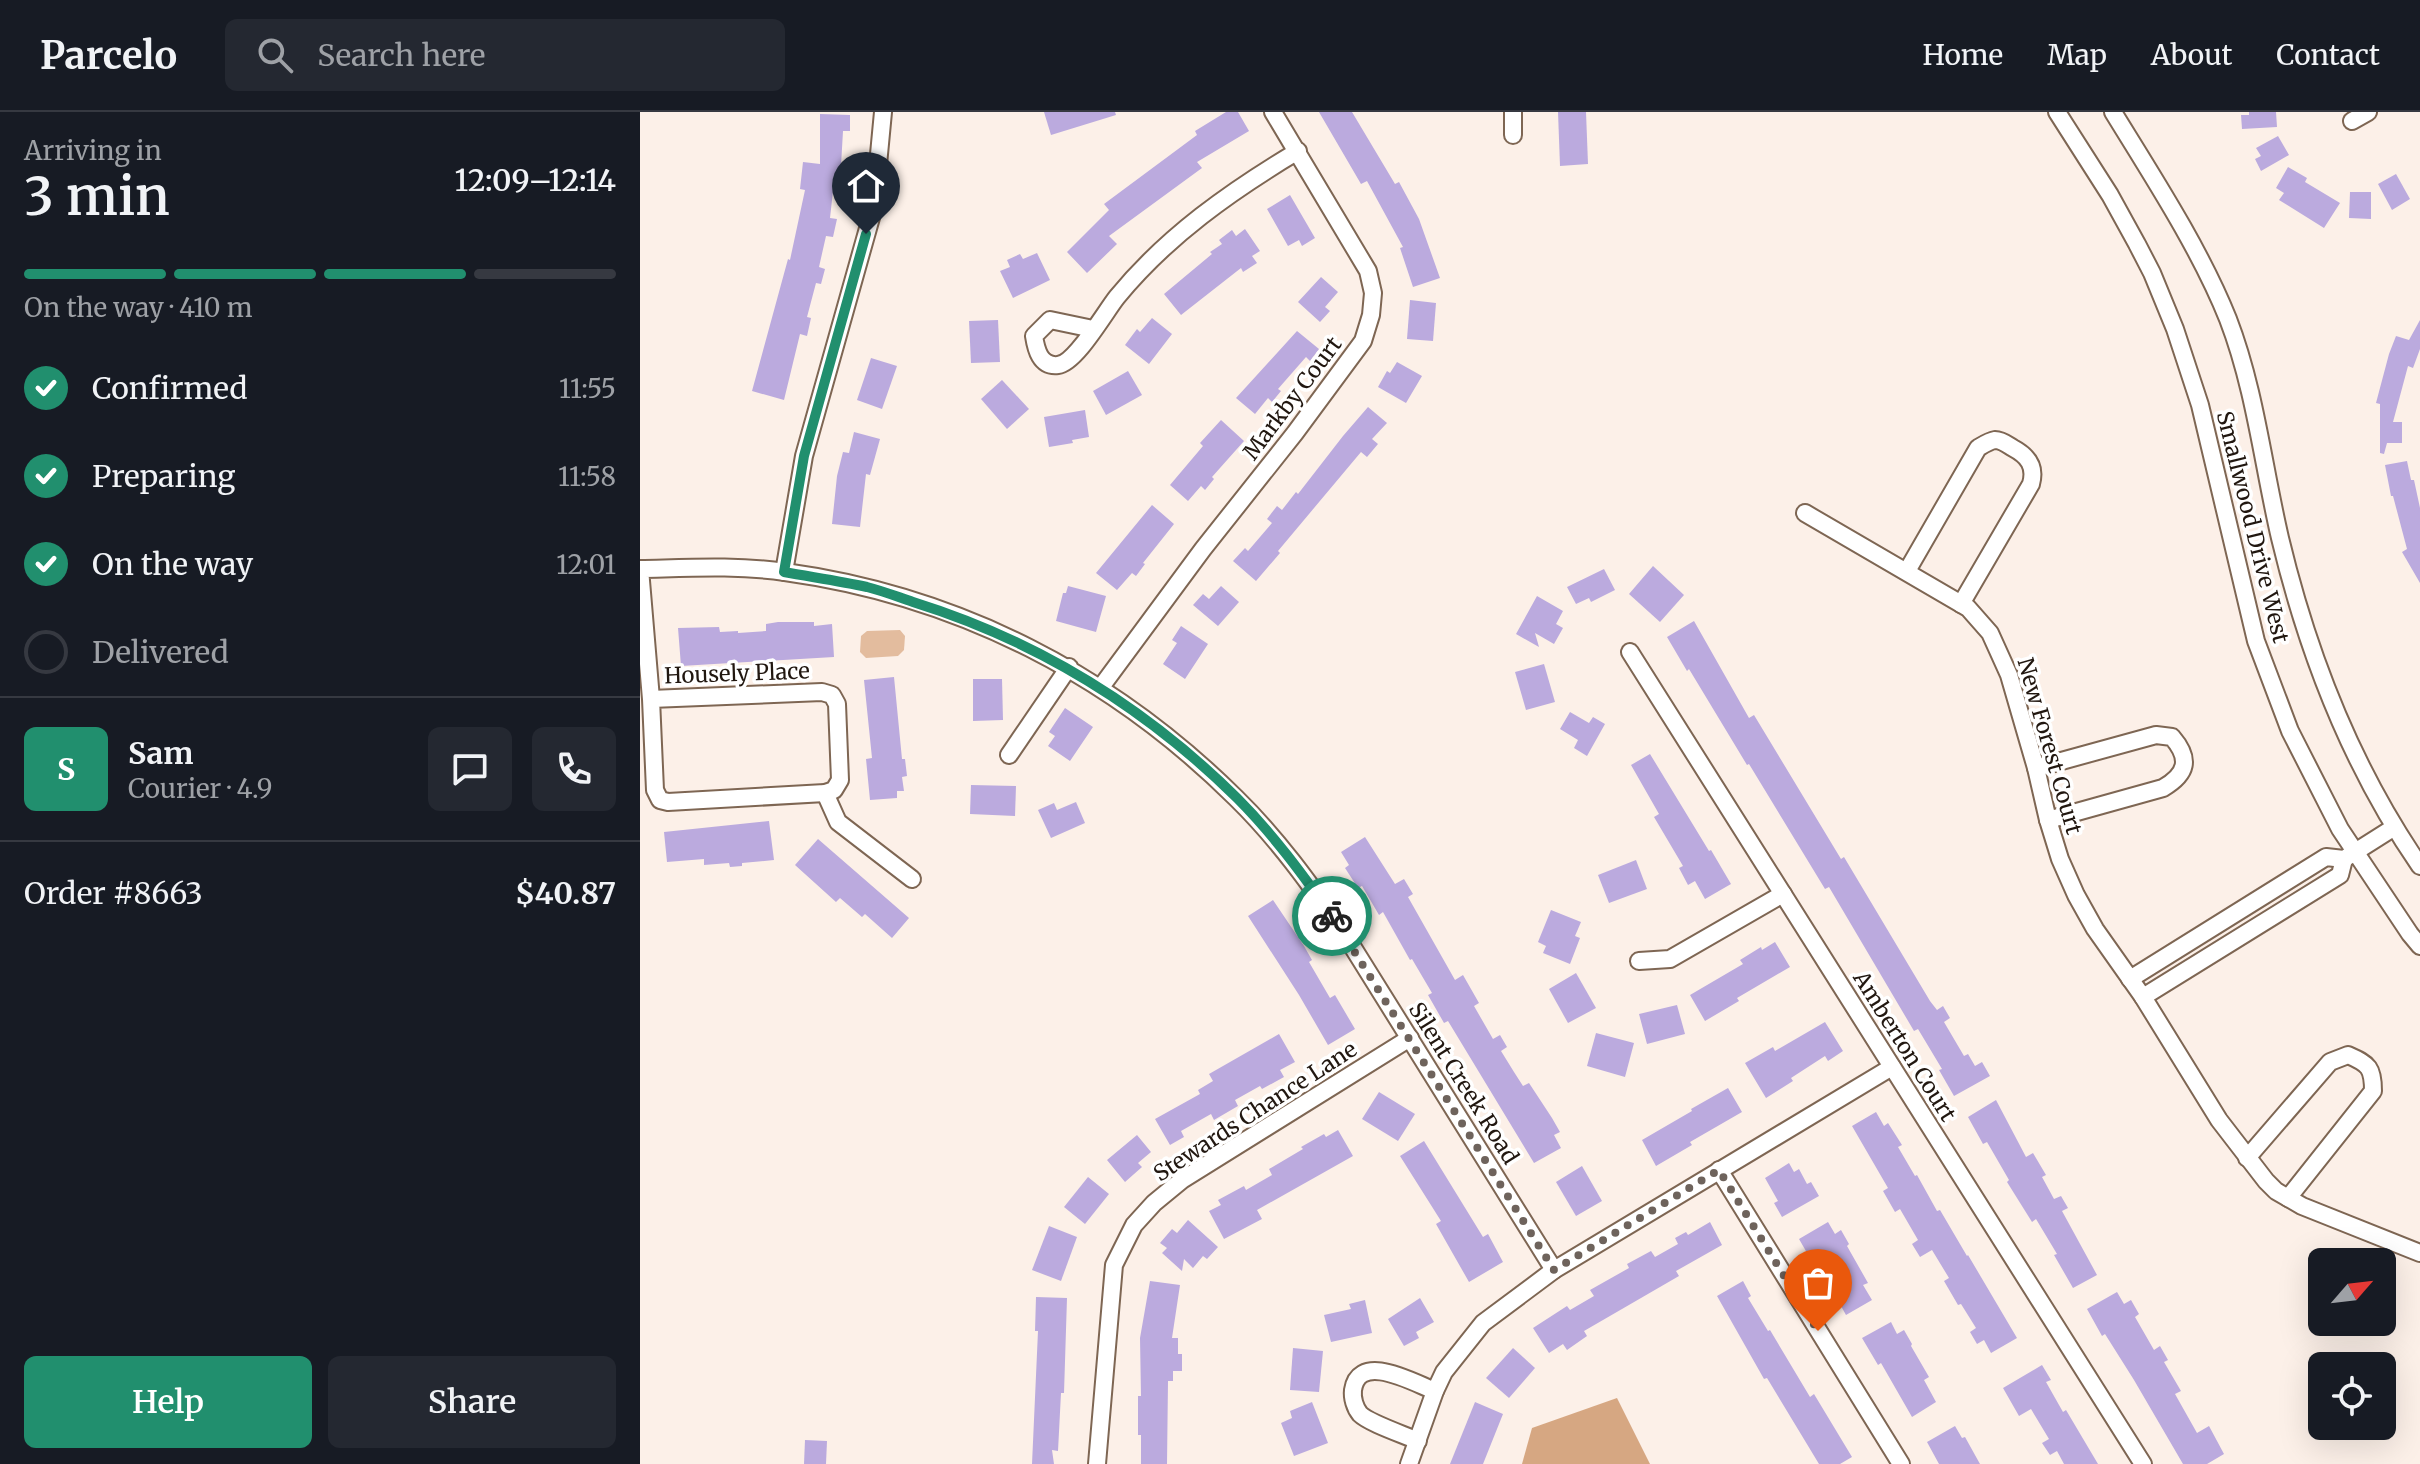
<!DOCTYPE html>
<meta charset="utf-8">
<style>
:root{--surface:#171b24;--page:#242831;--text:#f1f3f6;--muted:#9ea1a6;--line:#363941;--accent:#218f6e}
body{margin:0;font-family:Merriweather,serif;background:var(--page);color:var(--text);height:100vh;display:flex;flex-direction:column;font-size:30px;white-space:nowrap}
*{box-sizing:border-box;margin:0}
p{font-size:26px;color:var(--muted)}
.icon{flex:none;width:44px;height:44px;fill:none;stroke:currentColor;stroke-width:2;stroke-linecap:round;stroke-linejoin:round}
.map{position:relative;flex:1;overflow:hidden}
.drawer{display:flex;flex-direction:column;background:var(--surface);width:640px}
.drawer>*{flex:none}
.needle{width:52px;rotate:62deg}
.fabs{position:absolute;left:1668px;top:1136px;display:grid;gap:16px}
.fabs a{display:grid;place-items:center;width:88px;height:88px;border-radius:12px;background:var(--surface);box-shadow:0 8px 32px #0002;font-size:40px}
.pin{position:absolute;display:grid;place-items:center;width:68px;height:68px;color:#fff;margin:-82px -34px;border-radius:50% 50% 50% 0;rotate:-45deg;box-shadow:0 0 8px #0007}
.pin .icon{rotate:45deg}
.courier{position:absolute;display:grid;place-items:center;width:80px;height:80px;margin:-40px;border:6px solid #218f6e;border-radius:50%;background:#fff;color:#222;box-shadow:0 2px 10px #0007}
.overview em{font-style:normal;font-weight:600}
.overview div{display:flex;flex-direction:column-reverse}
.overview{display:flex;align-items:center;justify-content:space-between;height:136px;padding:0 24px}
h1{font-size:52px;font-weight:600;line-height:60px}
.bar{display:grid;grid-template-columns:repeat(4,1fr);gap:12px 8px;align-content:center;height:96px;padding:0 24px}
.bar i{height:10px;border-radius:6px;background:var(--line)}
.bar .selected{background:var(--accent)}
.bar p{grid-column:span 4}
.line{display:flex;align-items:center;gap:20px;padding:0 24px;border-top:2px solid var(--line)}
.line div{flex:1}
.round{display:grid;place-items:center;flex:none;width:84px;height:84px;border-radius:12px;background:var(--page)}
ol{padding:0 24px;list-style:none}
li{display:flex;align-items:center;gap:24px;height:88px}
li p{margin-inline-start:auto}
li .icon{padding:8px;border-radius:50%;background:var(--accent);color:#fff;stroke-width:4}
li:last-child{color:var(--muted)}
li i{width:44px;height:44px;border:4px solid var(--line);border-radius:50%}
.action{display:flex;gap:16px;margin-top:auto;padding:16px 24px}
.action a{flex:1;height:92px;border-radius:12px;background:var(--accent);color:#fff;font-size:32px;font-weight:600;line-height:92px;text-align:center}
.action a+a{background:var(--page);color:var(--text)}
header{display:flex;align-items:center;gap:48px;box-sizing:border-box;height:112px;padding:0 40px;background:var(--surface);border-bottom:2px solid var(--line)}
header strong{font-size:38px}
nav{display:flex;gap:44px;margin-inline-start:auto;font-size:28px}
.search{width:560px;height:72px;background:var(--page);display:flex;align-items:center;gap:20px;box-sizing:border-box;padding:0 28px;border-radius:12px;color:var(--muted);font-size:30px}
main{display:flex;flex:1;min-height:0}
.map>svg:first-child{display:block}
.green{fill:#e3bc9e}
.forest{fill:#d6a782}
.building{fill:#bbaade}
.lines{fill:none;stroke-linecap:round;stroke-linejoin:round}
.minor-casing{stroke:#7e6653;stroke-width:20}
.minor{stroke:#fff;stroke-width:16}
.done{stroke:#6e635c;stroke-width:8;stroke-dasharray:0 14.4}
.route{stroke:#218f6e;stroke-width:10}
.labels{text-anchor:middle;dominant-baseline:central;stroke-width:7;stroke-linejoin:round;paint-order:stroke}
.street-label{font-size:22px;fill:#211710;stroke:#fff}
</style>
<header>
<strong>Parcelo</strong>
<div class="search"><svg class="icon" aria-label="search" viewBox="0 0 24 24"><circle cx="10" cy="10" r="6"/><path d="M15 15l6 6"/></svg>Search here</div>
<nav><a>Home</a><a>Map</a><a>About</a><a>Contact</a></nav>
</header>
<main>
<section class="drawer">
<div class="overview"><div><h1>3 min</h1><p>Arriving in</p></div><em>12:09–12:14</em></div>
<div class="bar"><i class="selected"></i><i class="selected"></i><i class="selected"></i><i></i><p>On the way · 410 m</p></div>
<ol>
<li><svg class="icon" aria-label="check" viewBox="0 0 24 24"><path d="M5 12l5 5 9-10"/></svg>Confirmed<p>11:55</p></li>
<li><svg class="icon" aria-label="check" viewBox="0 0 24 24"><path d="M5 12l5 5 9-10"/></svg>Preparing<p>11:58</p></li>
<li><svg class="icon" aria-label="check" viewBox="0 0 24 24"><path d="M5 12l5 5 9-10"/></svg>On the way<p>12:01</p></li>
<li><i></i>Delivered</li>
</ol>
<div class="line" style="height:144px"><b class="round" style="background:var(--accent);color:#fff">S</b><div><b>Sam</b><p>Courier · 4.9</p></div><a class="round"><svg class="icon" aria-label="chat" viewBox="0 0 24 24"><path d="M4 5h16v11H9l-5 4z"/></svg></a><a class="round"><svg class="icon" aria-label="phone" viewBox="0 0 24 24"><path d="M5 4h4l2 5-3 2q2 4 5 5l2-3 5 2v4C11 20 4 13 5 4z"/></svg></a></div>
<div class="line" style="height:104px"><div>Order #8663</div><b>$40.87</b></div>
<div class="action"><a>Help</a><a>Share</a></div>
</section>
<div class="map">
<svg width="1780" height="1352" viewBox="0 0 1780 1352">
<rect width="100%" height="100%" fill="#fcf0e8"/>
<polygon class="green" points="260,518 265,524 264,538 258,544 226,546 220,540 221,524 227,519"/>
<polygon class="forest" points="977,1286 1010,1352 882,1352 892,1316"/>
<g class="building">
<polygon points="404,0 475,0 476,3 411,23"/>
<polygon points="586,0 598,0 609,19 557,50 562,56 469,124 477,132 447,161 427,140 469,98 464,92 557,23 555,19"/>
<polygon points="679,0 712,0 755,72 759,70 779,107 800,166 773,175 760,136 763,135 727,69 721,72"/>
<polygon points="918,0 946,0 948,52 920,54"/>
<polygon points="1609,0 1636,0 1637,15 1602,17 1601,3 1609,3"/>
<polygon points="180,2 210,3 210,19 203,19 200,71 194,70 190,106 197,107 193,125 186,124 179,155 185,157 181,172 176,171 167,205 171,206 167,224 160,222 144,288 112,279 148,147 150,148 165,78 160,77 163,50 180,52"/>
<polygon points="1638,24 1649,43 1621,59 1615,47 1621,44 1616,36"/>
<polygon points="1648,55 1667,66 1665,70 1700,91 1684,116 1639,88 1644,81 1636,76"/>
<polygon points="1756,62 1770,87 1752,98 1738,72"/>
<polygon points="1710,80 1731,80 1731,107 1709,106"/>
<polygon points="650,83 675,126 662,134 659,128 648,134 627,97"/>
<polygon points="605,117 620,139 612,144 617,151 603,160 601,156 541,203 524,182 572,142 570,140 582,132 579,128 592,118 596,124"/>
<polygon points="397,141 410,168 373,186 360,159 370,155 367,148 380,142 383,147"/>
<polygon points="681,165 698,180 685,195 690,199 680,210 658,190"/>
<polygon points="770,188 796,191 793,229 767,227"/>
<polygon points="512,206 532,222 509,252 485,233 497,217 500,220"/>
<polygon points="358,208 360,250 331,251 329,209"/>
<polygon points="1780,208 1780,237 1773,256 1768,254 1753,310 1762,310 1762,331 1747,331 1744,342 1740,341 1740,292 1736,291 1749,242 1756,224 1769,228"/>
<polygon points="657,219 679,237 670,249 666,245 638,277 641,279 632,290 628,286 615,302 596,286"/>
<polygon points="231,246 257,254 242,297 217,288"/>
<polygon points="757,250 782,264 766,291 738,275 747,259 750,261"/>
<polygon points="488,259 502,283 466,303 453,279"/>
<polygon points="362,268 389,297 367,317 341,287"/>
<polygon points="728,295 747,311 732,327 738,332 727,345 721,340 638,439 640,441 616,469 593,449 605,436 608,439 632,411 627,407 637,394 642,398 656,380 658,382 703,324"/>
<polygon points="445,298 449,325 432,328 433,331 409,335 404,305"/>
<polygon points="581,308 604,329 572,365 574,367 565,378 561,374 548,389 530,373 563,334 560,331"/>
<polygon points="214,320 240,327 230,363 226,362 220,415 192,412 197,364 203,340 209,341"/>
<polygon points="1767,349 1771,368 1774,368 1780,396 1780,471 1762,440 1767,437 1753,384 1751,384 1745,353"/>
<polygon points="512,393 534,412 503,451 505,452 496,464 492,461 477,478 456,461"/>
<polygon points="1013,454 1044,483 1020,510 989,482"/>
<polygon points="964,457 975,478 951,490 949,486 936,492 927,475"/>
<polygon points="428,474 466,484 456,520 416,509 423,481 426,481"/>
<polygon points="581,474 599,490 578,514 553,493 563,482 569,487"/>
<polygon points="897,484 923,499 916,512 923,516 914,532 895,521 899,535 876,522"/>
<polygon points="1054,509 1109,606 1114,603 1201,747 1204,745 1290,889 1297,898 1303,894 1310,906 1304,910 1324,944 1328,942 1335,954 1342,950 1350,964 1314,984 1299,958 1302,957 1278,917 1274,919 1189,775 1185,777 1109,652 1107,653 1049,557 1047,559 1027,525"/>
<polygon points="138,510 174,510 174,514 192,512 194,545 41,554 38,516 79,515 80,520 98,519 98,521 126,519 126,512"/>
<polygon points="541,514 568,532 545,567 523,552 537,531 532,528"/>
<polygon points="904,552 915,590 886,598 875,560"/>
<polygon points="254,565 262,647 265,647 267,664 262,665 264,679 257,679 257,686 230,688 226,647 232,646 224,568"/>
<polygon points="333,567 362,567 363,608 333,609"/>
<polygon points="425,596 453,615 430,649 408,634 415,624 409,620"/>
<polygon points="930,600 949,611 953,605 965,612 947,644 934,636 938,628 920,617"/>
<polygon points="1010,642 1069,739 1071,738 1091,772 1065,787 1055,769 1048,773 1039,756 1043,754 1014,705 1019,702 991,653"/>
<polygon points="331,673 376,674 375,704 330,702"/>
<polygon points="436,690 445,711 411,726 398,698 414,691 417,698"/>
<polygon points="129,709 134,748 102,751 102,754 90,755 89,751 64,753 64,747 27,750 24,720"/>
<polygon points="725,725 755,772 764,767 773,782 768,785 815,868 823,863 839,891 834,894 853,927 860,923 867,935 861,939 874,960 883,974 889,971 912,1006 920,1020 914,1023 921,1036 894,1051 808,909 804,911 788,883 792,881 772,847 770,848 743,800 739,803 722,774 718,776 705,756 709,753 701,740"/>
<polygon points="178,727 269,806 252,826 225,802 222,805 200,786 196,790 155,753"/>
<polygon points="996,748 1007,777 969,791 958,763"/>
<polygon points="633,788 664,834 672,848 669,850 690,886 695,883 715,917 688,933 659,883 608,804"/>
<polygon points="911,798 941,810 935,824 940,826 930,852 903,841 906,834 898,830"/>
<polygon points="1135,830 1150,855 1097,886 1099,889 1065,909 1050,883 1103,852 1100,848 1121,835 1122,838"/>
<polygon points="936,861 956,896 928,911 909,877"/>
<polygon points="1037,893 1045,922 1007,932 999,902"/>
<polygon points="1185,910 1203,939 1188,949 1185,944 1151,966 1153,969 1126,986 1105,951 1133,935 1135,939"/>
<polygon points="956,921 994,931 985,965 947,954"/>
<polygon points="639,922 655,950 640,958 644,965 622,977 620,974 595,988 598,994 574,1008 571,1002 541,1019 544,1025 530,1033 515,1007 560,982 558,978 573,969 569,962"/>
<polygon points="1088,976 1102,1000 1050,1030 1052,1033 1016,1054 1002,1028 1052,999 1051,997"/>
<polygon points="739,980 775,1002 758,1029 722,1007"/>
<polygon points="1356,988 1386,1045 1393,1041 1406,1063 1402,1065 1414,1087 1421,1084 1428,1096 1422,1099 1457,1163 1433,1176 1414,1143 1417,1142 1396,1107 1392,1110 1367,1070 1369,1068 1347,1030 1343,1032 1328,1005"/>
<polygon points="1236,1000 1244,1014 1248,1011 1262,1033 1258,1035 1275,1064 1277,1063 1297,1099 1300,1098 1327,1144 1328,1143 1377,1226 1351,1241 1344,1228 1337,1232 1330,1220 1336,1216 1321,1192 1318,1193 1304,1169 1309,1166 1292,1138 1280,1145 1272,1132 1278,1128 1260,1097 1255,1100 1243,1079 1248,1076 1212,1014"/>
<polygon points="698,1018 713,1044 617,1098 622,1107 584,1127 569,1099 581,1093 578,1088 604,1074 606,1078 632,1063 629,1057 663,1037 661,1035 684,1022 686,1025"/>
<polygon points="497,1023 511,1040 498,1051 502,1055 485,1070 467,1048"/>
<polygon points="784,1029 843,1125 848,1122 863,1150 829,1170 796,1112 801,1109 760,1044"/>
<polygon points="1149,1051 1154,1060 1159,1057 1167,1072 1171,1070 1179,1084 1142,1105 1134,1091 1138,1089 1125,1066"/>
<polygon points="942,1054 962,1089 936,1104 916,1070"/>
<polygon points="448,1065 469,1082 445,1112 424,1095"/>
<polygon points="548,1108 578,1135 567,1147 563,1144 553,1156 544,1147 542,1159 522,1141 527,1136 520,1131 532,1117 537,1121"/>
<polygon points="1070,1110 1082,1133 1036,1159 1039,1164 944,1219 947,1224 927,1238 923,1232 909,1241 893,1216 927,1194 930,1198 954,1184 950,1178 989,1156 987,1152 1011,1139 1015,1145 1038,1132 1035,1126 1046,1120 1048,1123"/>
<polygon points="1188,1110 1195,1122 1201,1118 1209,1132 1207,1134 1228,1171 1223,1173 1232,1188 1206,1203 1177,1151 1174,1153 1159,1127"/>
<polygon points="409,1114 437,1125 421,1169 392,1158"/>
<polygon points="510,1169 540,1173 532,1226 538,1226 538,1242 542,1242 542,1259 533,1259 533,1269 528,1269 527,1352 501,1352 501,1323 498,1323 498,1284 501,1284 500,1226"/>
<polygon points="1103,1169 1111,1184 1108,1186 1128,1219 1130,1218 1170,1285 1174,1282 1212,1345 1200,1352 1179,1352 1127,1266 1124,1267 1077,1184"/>
<polygon points="1477,1180 1484,1192 1491,1188 1499,1202 1495,1205 1514,1238 1520,1234 1528,1248 1524,1250 1541,1279 1535,1282 1557,1321 1569,1314 1584,1342 1567,1352 1543,1352 1494,1268 1465,1222 1462,1224 1447,1197"/>
<polygon points="396,1185 427,1186 424,1281 421,1281 418,1339 412,1338 414,1352 392,1352 398,1219 395,1219"/>
<polygon points="780,1186 794,1210 776,1220 779,1226 764,1234 748,1207"/>
<polygon points="725,1188 732,1221 691,1230 684,1203 711,1197 709,1192"/>
<polygon points="1251,1210 1257,1222 1264,1218 1272,1232 1271,1234 1289,1265 1284,1268 1296,1290 1272,1305 1241,1251 1238,1253 1222,1226"/>
<polygon points="653,1236 683,1239 679,1280 650,1278"/>
<polygon points="873,1236 895,1256 869,1286 846,1266"/>
<polygon points="1402,1253 1411,1268 1406,1270 1423,1300 1426,1298 1458,1352 1424,1352 1417,1339 1410,1343 1402,1331 1409,1327 1391,1297 1379,1304 1363,1276"/>
<polygon points="672,1290 688,1331 654,1344 641,1311 652,1306 650,1299"/>
<polygon points="835,1290 863,1302 843,1352 810,1352"/>
<polygon points="1315,1314 1322,1326 1325,1325 1340,1352 1299,1352 1287,1330"/>
<polygon points="165,1328 187,1329 186,1352 164,1352"/>
</g>
<g class="lines">
<g class="minor-casing">
<g id="minor">
<polyline points="873,0 873,23"/>
<polyline points="1417,0 1470,83 1497,132 1512,161 1535,217 1560,293 1616,529 1650,619 1700,717 1770,822 1780,834"/>
<path d="M 1473,0 C 1513,65 1560,137 1588,207 C 1615,277 1623,353 1640,426 C 1668,543 1711,654 1780,754"/>
<polyline points="1712,9 1728,0"/>
<path d="M 453,217 L 410,208 L 394,224 C 396,237 400,255 418,253 C 436,251 465,200 477,185 C 527,124 591,79 658,39"/>
<polyline points="1165,401 1328,496 1350,521 1369,563 1396,656 1408,708 1420,747 1436,783 1455,817 1503,885 1579,1008 1626,1069 1636,1079 1662,1094 1780,1141"/>
<path d="M 1267,459 L 1338,336 C 1343,333 1349,329 1355,328 C 1362,328 1368,333 1373,336 C 1388,344 1396,354 1391,372 L 1321,492"/>
<polyline points="144,460 164,344 234,95 243,0"/>
<polyline points="990,540 1503,1352"/>
<polyline points="461,575 563,437 655,321 723,229 731,203 733,181 728,159 633,0"/>
<path d="M 11,587 L 182,580 L 192,583 L 197,592 L 200,668 L 194,678 L 185,681 L 28,690 L 20,688 L 15,678 L 11,587 L 0,457 C 48,456 97,453 145,460 C 319,484 472,563 596,686 C 637,726 670,772 702,818 L 914,1158"/>
<polyline points="369,643 429,555"/>
<path d="M 1396,656 L 1516,623 L 1532,625 C 1551,647 1547,662 1523,676 L 1408,708"/>
<polyline points="185,681 198,710 272,767"/>
<polyline points="999,849 1030,847 1143,782"/>
<polyline points="1490,867 1686,745 1704,747 1753,716"/>
<polyline points="1503,885 1700,763 1704,747"/>
<path d="M 1607,1046 L 1690,950 L 1708,943 C 1729,952 1733,956 1733,979 L 1648,1086"/>
<polyline points="1079,1058 1261,1352"/>
<path d="M 778,1329 C 765,1323 729,1311 720,1302 C 715,1296 712,1286 713,1278 C 719,1239 774,1271 795,1279"/>
<polyline points="457,1352 474,1153 494,1113 514,1091 542,1068 770,926"/>
<polyline points="769,1352 795,1279 804,1260 843,1211 914,1158 1252,955"/>
</g>
</g>
<use href="#minor" class="minor"/>
</g>
<g class="lines">
<polyline class="done" points="692,804 914,1158 1079,1058 1178,1219"/>
<path class="route" d="M 226,122 L 164,344 L 144,460 C 171,465 200,469 227,475 C 243,479 258,485 273,490 C 398,529 504,594 597,686 C 633,722 663,763 692,804"/>
</g>
<g class="labels">
<g class="street-label">
<text transform="translate(652 286) rotate(-53)">Markby Court</text>
<text transform="translate(1613 415) rotate(76)">Smallwood Drive West</text>
<text transform="translate(97 561) rotate(-2)">Housely Place</text>
<text transform="translate(1410 634) rotate(74)">New Forest Court</text>
<text transform="translate(1265 934) rotate(58)">Amberton Court</text>
<text transform="translate(824 971) rotate(58)">Silent Creek Road</text>
<text transform="translate(615 999) rotate(-33)">Stewards Chance Lane</text>
</g>
</g>
</svg>
<div class="fabs">
<a><svg class="needle" viewBox="-14 -14 28 28"><path d="M0-13l5 13h-10z" fill="#e53935"/><path d="M0 13l5-13h-10z" fill="#9ea1a6"/></svg></a>
<a><svg class="icon" aria-label="locate" viewBox="0 0 24 24"><circle cx="12" cy="12" r="6"/><path d="M12 2v4M12 18v4M2 12h4M18 12h4"/></svg></a>
</div>
<div class="pin" style="left:1178px;top:1219px;background:#ea580c"><svg class="icon" aria-label="bag" viewBox="0 0 24 24"><path d="M5 8h14l-1 12H6zM9 8a3 3 0 0 1 6 0"/></svg></div>
<div class="pin" style="left:226px;top:122px;background:#1f2937"><svg class="icon" aria-label="home" viewBox="0 0 24 24"><path d="M3 11l9-7 9 7M6 9v11h12V9"/></svg></div>
<div class="courier" style="left:692px;top:804px"><svg class="icon" aria-label="bike" viewBox="0 0 24 24"><circle cx="6" cy="16" r="4"/><circle cx="18" cy="16" r="4"/><path d="M6 16l4-8h5l3 8M10 8l3 8H6M13 5h3"/></svg></div>
</div>
</main>
